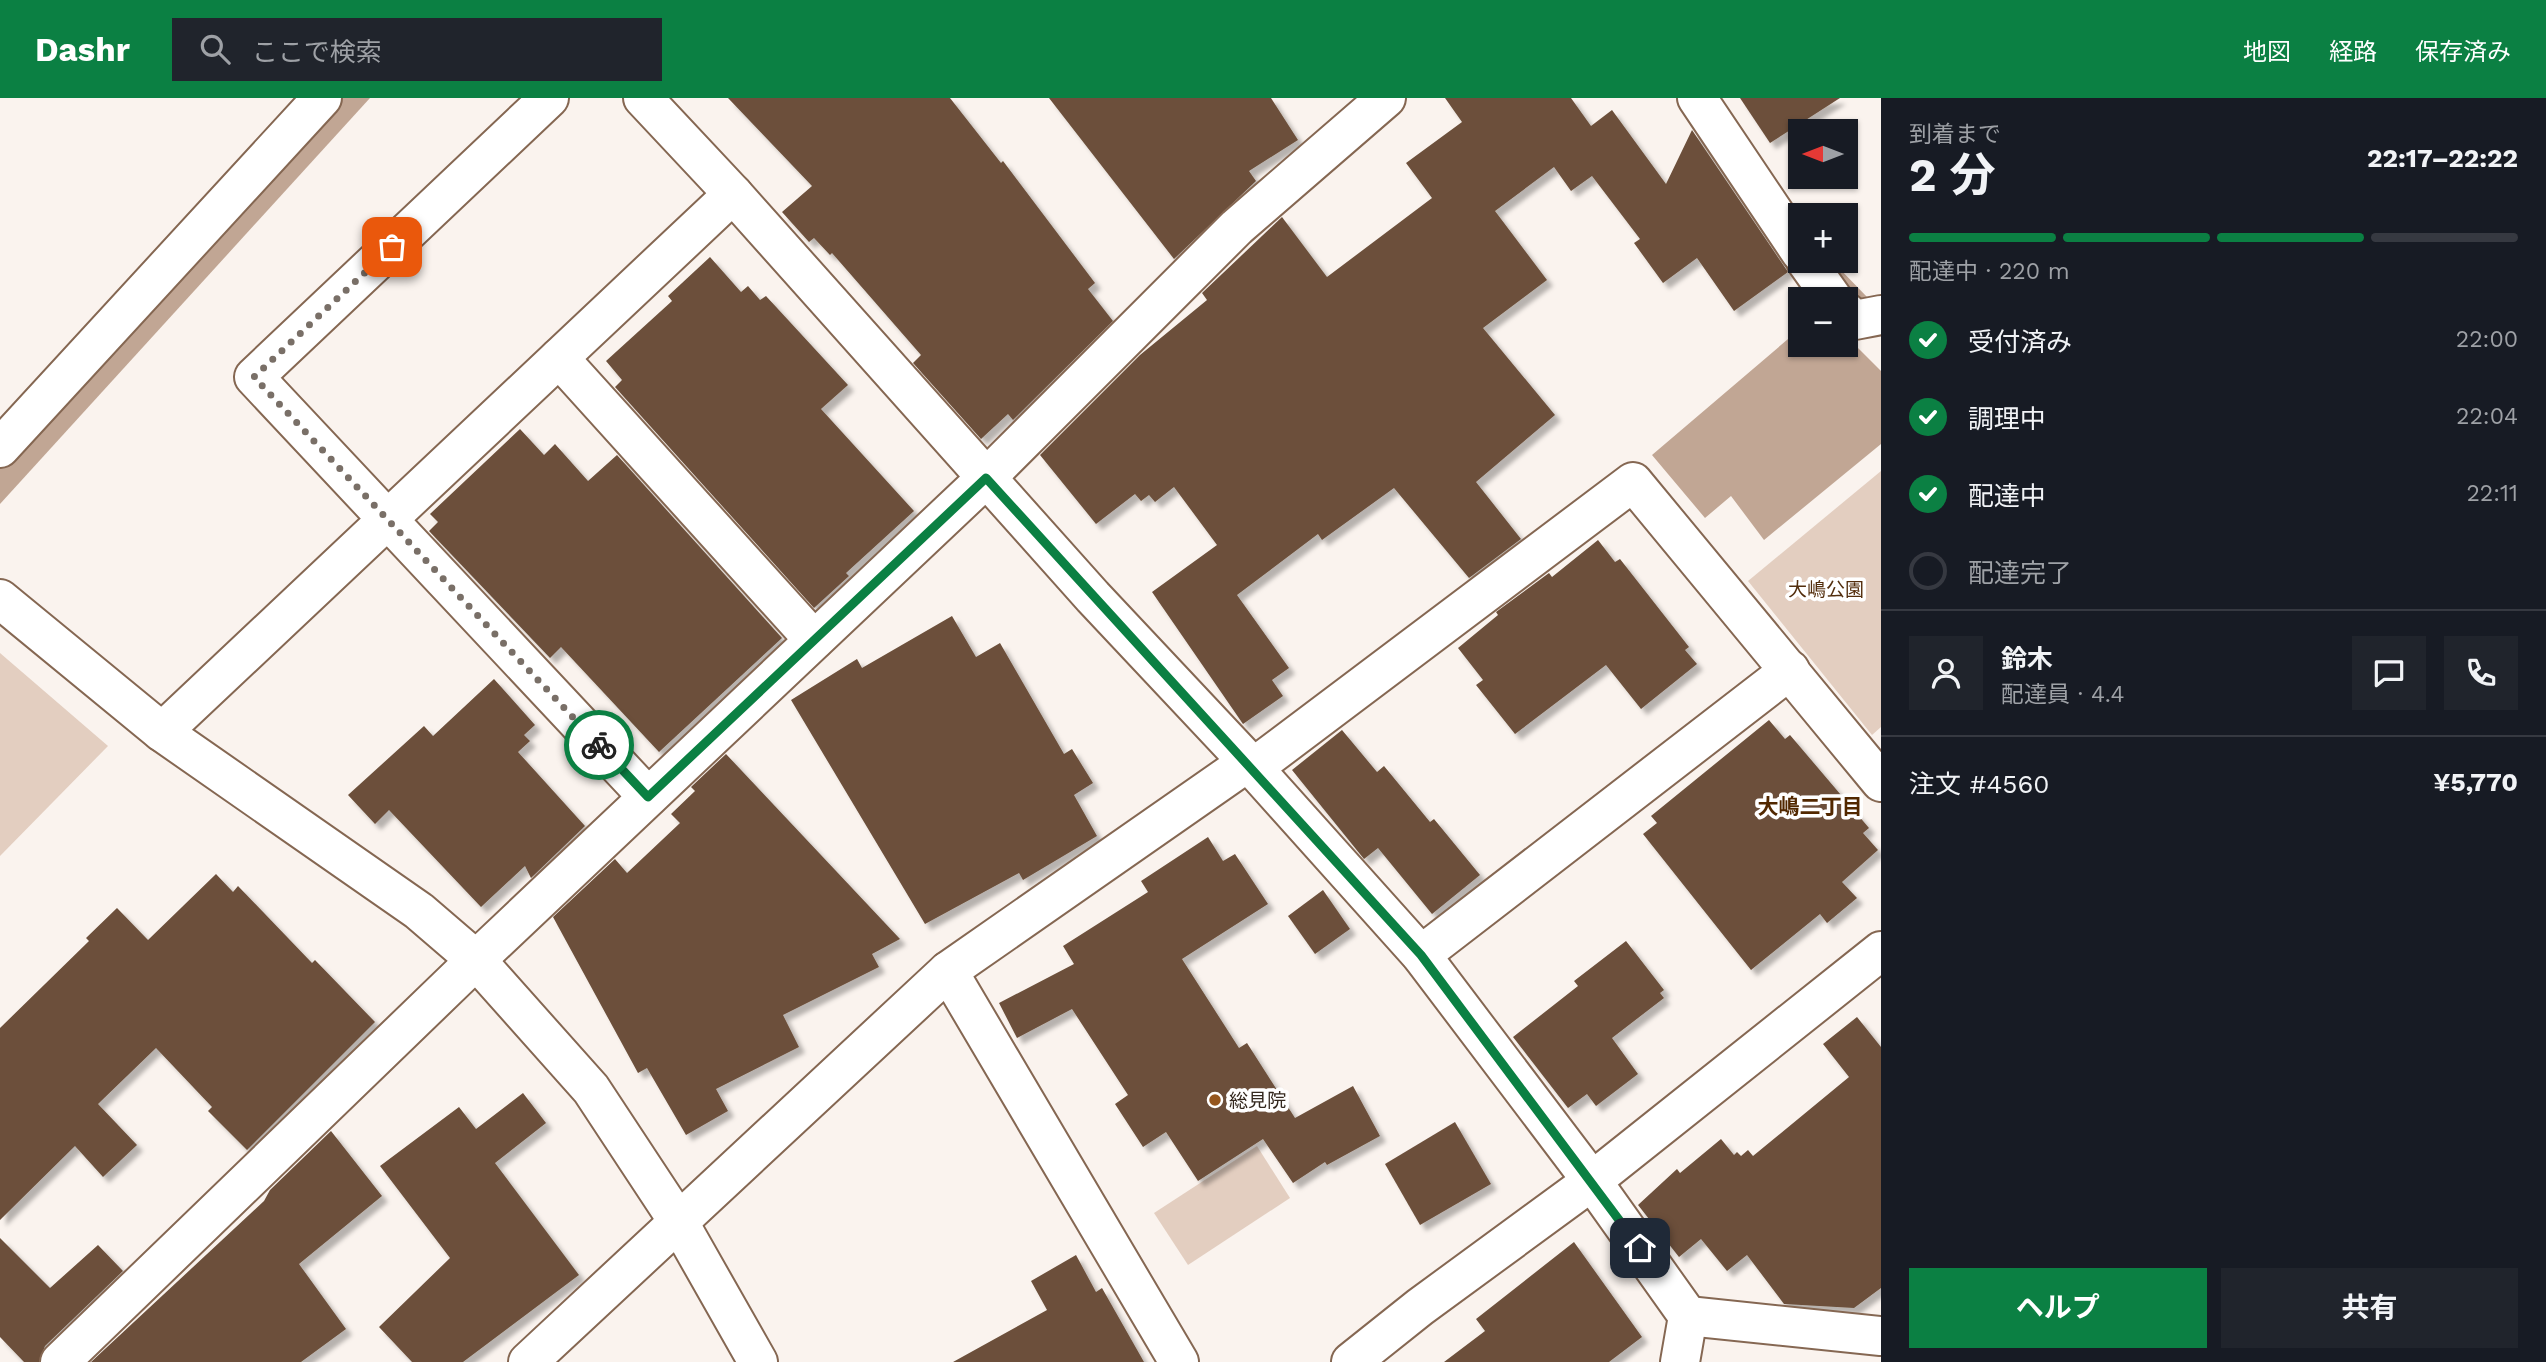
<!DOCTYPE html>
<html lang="ja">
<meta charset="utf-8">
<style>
:root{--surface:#171b24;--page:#20242c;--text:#f1f3f6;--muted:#9ea1a6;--line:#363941;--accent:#0b8043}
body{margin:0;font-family:"Work Sans","Noto Sans JP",sans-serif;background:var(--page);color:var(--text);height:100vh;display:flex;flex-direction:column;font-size:26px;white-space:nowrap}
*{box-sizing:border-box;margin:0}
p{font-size:23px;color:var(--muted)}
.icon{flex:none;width:38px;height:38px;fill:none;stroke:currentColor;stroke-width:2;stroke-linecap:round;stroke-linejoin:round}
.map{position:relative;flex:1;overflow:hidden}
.panel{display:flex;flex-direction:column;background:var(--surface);width:665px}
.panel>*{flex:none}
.needle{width:46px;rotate:270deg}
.tools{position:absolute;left:1788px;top:21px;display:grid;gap:14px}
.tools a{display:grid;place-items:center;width:70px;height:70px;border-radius:0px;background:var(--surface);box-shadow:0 2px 5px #0004;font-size:35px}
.pin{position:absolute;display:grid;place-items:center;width:60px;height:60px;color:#fff;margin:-30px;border-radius:14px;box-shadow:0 4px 10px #0006}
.courier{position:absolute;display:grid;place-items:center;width:70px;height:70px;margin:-35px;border:5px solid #0b8043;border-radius:50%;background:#fff;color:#222;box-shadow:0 2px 9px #0007}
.headline em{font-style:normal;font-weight:700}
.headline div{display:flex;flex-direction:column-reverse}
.headline{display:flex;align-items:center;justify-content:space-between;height:119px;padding:0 28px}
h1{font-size:46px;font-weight:700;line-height:52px}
.bar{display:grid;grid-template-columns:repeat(4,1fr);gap:10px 7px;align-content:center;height:84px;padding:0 28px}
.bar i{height:9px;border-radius:5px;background:var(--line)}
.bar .active{background:var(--accent)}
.bar p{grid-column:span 4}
.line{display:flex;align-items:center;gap:18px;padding:0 28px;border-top:2px solid var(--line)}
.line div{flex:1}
.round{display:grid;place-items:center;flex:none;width:74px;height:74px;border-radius:0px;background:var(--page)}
ol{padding:0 28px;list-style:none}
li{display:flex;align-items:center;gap:21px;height:77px}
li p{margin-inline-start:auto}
li .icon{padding:7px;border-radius:50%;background:var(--accent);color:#fff;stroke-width:4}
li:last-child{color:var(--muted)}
li i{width:38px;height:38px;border:4px solid var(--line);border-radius:50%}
.button{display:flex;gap:14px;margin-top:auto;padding:14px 28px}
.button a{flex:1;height:80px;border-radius:0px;background:var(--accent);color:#fff;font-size:28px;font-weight:700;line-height:80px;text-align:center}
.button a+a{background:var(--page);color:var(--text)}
header{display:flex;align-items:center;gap:42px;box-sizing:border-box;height:98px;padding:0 35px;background:var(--accent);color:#fff}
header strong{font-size:33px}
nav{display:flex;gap:38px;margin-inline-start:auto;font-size:24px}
.search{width:490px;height:63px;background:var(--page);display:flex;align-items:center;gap:18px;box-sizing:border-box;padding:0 24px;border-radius:0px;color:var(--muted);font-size:26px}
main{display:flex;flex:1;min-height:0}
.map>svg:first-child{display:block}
.green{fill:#e3cec0}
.water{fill:#c1a694}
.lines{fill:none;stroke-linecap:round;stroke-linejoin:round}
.stream{stroke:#c1a694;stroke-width:14}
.building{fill:#6c503b;filter:url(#shadow)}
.minor-casing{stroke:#856752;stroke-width:42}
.minor{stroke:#fff;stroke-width:38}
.done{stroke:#796f67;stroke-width:7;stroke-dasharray:0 12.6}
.route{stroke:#0b8043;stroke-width:9}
.poi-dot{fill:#95561e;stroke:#fff;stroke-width:2.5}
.labels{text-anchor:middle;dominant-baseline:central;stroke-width:7;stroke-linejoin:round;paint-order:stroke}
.park-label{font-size:19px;fill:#532e0d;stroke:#fff}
.poi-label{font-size:19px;fill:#34281e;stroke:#fff;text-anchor:start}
.neighbourhood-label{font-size:21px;font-weight:bold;fill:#522800;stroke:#fff}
</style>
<header>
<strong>Dashr</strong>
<div class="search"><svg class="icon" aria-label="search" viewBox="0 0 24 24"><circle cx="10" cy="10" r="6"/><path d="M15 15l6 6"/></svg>ここで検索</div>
<nav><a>地図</a><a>経路</a><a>保存済み</a></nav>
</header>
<main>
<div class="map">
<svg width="1881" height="1264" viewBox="0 0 1881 1264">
<defs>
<filter id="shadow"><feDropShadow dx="6" dy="6" stdDeviation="2" flood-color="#0004"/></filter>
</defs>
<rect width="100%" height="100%" fill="#faf3ee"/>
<g class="green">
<polygon points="1881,373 1881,629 1872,637 1748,483"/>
<polygon points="0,555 108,648 0,758"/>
<polygon points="1257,1048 1290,1100 1188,1167 1154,1115"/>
</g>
<g class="water">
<polygon points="341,0 370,0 0,406 0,370"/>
<polygon points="1801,230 1801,247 1846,247 1846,238 1881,273 1881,346 1764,442 1731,398 1705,420 1652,357"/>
</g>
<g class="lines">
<polyline class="stream" points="1838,179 1870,212"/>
</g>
<g class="building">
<polygon points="728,0 950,0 1001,65 1003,63 1095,185 1088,191 1113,223 1013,322 1008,316 981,341 913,265 921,257 832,155 830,157 814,140 809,144 782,114 812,88"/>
<polygon points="1049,0 1271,0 1298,42 1249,73 1256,83 1174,161"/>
<polygon points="1445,0 1571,0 1591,28 1612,12 1666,86 1692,32 1788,174 1734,213 1697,160 1663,185 1634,145 1640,141 1592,78 1571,93 1554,69 1495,113 1547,182 1483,230 1555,317 1476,384 1521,441 1469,480 1394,390 1322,442 1318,436 1237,497 1289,570 1272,582 1283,598 1243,626 1152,494 1217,447 1174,389 1155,404 1149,397 1141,403 1135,396 1096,426 1040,357 1140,257 1207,202 1202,195 1282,119 1327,179 1432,100 1406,65 1462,24"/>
<polygon points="1740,0 1840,0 1770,45"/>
<polygon points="710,159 741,194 748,188 760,202 766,198 848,287 821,311 914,413 846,475 849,478 814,510 615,289 622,282 606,263 672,203 668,198"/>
<polygon points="520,331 544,357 555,346 588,383 617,357 782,540 659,654 561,549 550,560 429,433 438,424 430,416"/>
<polygon points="1598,442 1615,464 1620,461 1689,549 1685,552 1697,566 1641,611 1606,567 1515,636 1476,587 1483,582 1458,550 1498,517 1496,514 1549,475 1552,479"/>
<polygon points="952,518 976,559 1000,545 1064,656 1072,651 1093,685 1074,697 1097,738 1023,782 1019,775 925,826 791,602 857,561 862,570"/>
<polygon points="494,581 535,627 524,637 530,643 518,654 585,728 531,780 525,768 481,809 389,712 375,726 348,697 424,628 433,638"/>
<polygon points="1769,622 1785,641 1790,637 1869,730 1863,735 1878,752 1842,784 1857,800 1827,825 1820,816 1751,872 1643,736 1657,725 1651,718"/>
<polygon points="1342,632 1377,674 1384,668 1430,724 1434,721 1480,777 1432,816 1378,750 1364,761 1292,672"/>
<polygon points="726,656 900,841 872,856 879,869 783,917 799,949 716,991 728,1013 686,1037 647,970 638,975 553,819 615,761 627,775 680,725 671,716 695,693 691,689"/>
<polygon points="1208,739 1223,763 1235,756 1268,806 1182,861 1239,950 1247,945 1295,1020 1353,988 1380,1038 1327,1067 1325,1064 1293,1085 1263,1041 1198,1083 1166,1034 1143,1049 1115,1006 1128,997 1072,911 1017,940 999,905 1074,866 1063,848 1148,794 1141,783"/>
<polygon points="216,776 233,794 238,788 312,865 315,862 375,924 247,1052 208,1013 212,1009 156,950 98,1006 137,1047 103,1079 75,1048 0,1122 0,930 89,843 86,840 117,810 148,842"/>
<polygon points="1323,792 1350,831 1315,856 1288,818"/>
<polygon points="1626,843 1664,892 1660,895 1664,900 1612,940 1638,976 1596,1008 1587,996 1568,1010 1513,939 1578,888 1574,883"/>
<polygon points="1857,919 1881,949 1881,1190 1854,1210 1784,1206 1747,1157 1727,1173 1701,1141 1679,1159 1638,1107 1677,1071 1680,1075 1721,1041 1734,1057 1737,1054 1741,1058 1748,1052 1753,1058 1849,979 1823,946"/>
<polygon points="523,995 546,1025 495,1065 579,1177 463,1264 412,1264 379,1229 450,1160 380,1068 459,1009 476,1031"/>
<polygon points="1455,1024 1491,1086 1420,1127 1385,1066"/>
<polygon points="331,1033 382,1098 299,1166 346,1231 301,1264 91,1264 264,1103 270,1092"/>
<polygon points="0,1140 50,1190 98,1147 123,1173 45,1248 39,1264 24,1264 0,1239"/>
<polygon points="1574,1144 1642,1239 1609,1264 1444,1264 1485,1233 1476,1221"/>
<polygon points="1076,1157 1096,1194 1102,1190 1144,1264 953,1264 1047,1212 1031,1183"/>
</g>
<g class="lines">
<g class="minor-casing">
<g id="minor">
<polyline points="549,0 254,279 648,699"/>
<polyline points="643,0 733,96 1093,499 1248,664 1421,857 1592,1083 1688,1218 1680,1264"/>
<polyline points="1697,0 1801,155"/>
<polyline points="1806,163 1833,201"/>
<polyline points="1846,214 1855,222 1881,217"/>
<polyline points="559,260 814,542"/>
<polyline points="0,350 322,0"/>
<polyline points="0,501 162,634 419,813 476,862 591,991 678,1123 758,1264"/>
<polyline points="162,634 733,96"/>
<polyline points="1253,670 1633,384 1881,684"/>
<polyline points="1421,857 1790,572"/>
<polyline points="948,873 1179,1264"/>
<polyline points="1688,1218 1881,1238"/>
<polyline points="60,1264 476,862 986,380 1237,129 1386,0"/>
<polyline points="528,1264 948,873 1248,664"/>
<polyline points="1351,1264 1420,1209 1592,1083 1881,853"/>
</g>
</g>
<use href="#minor" class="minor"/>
</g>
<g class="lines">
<polyline class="done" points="392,149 254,279 599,647"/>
<polyline class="route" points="599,647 648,699 986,380 1421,857 1640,1150"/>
</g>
<circle class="poi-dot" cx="1215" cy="1002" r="7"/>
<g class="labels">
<g class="park-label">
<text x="1826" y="491">大嶋公園</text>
</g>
<g class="poi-label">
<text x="1229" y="1002">総見院</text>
</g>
<g class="neighbourhood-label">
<text x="1810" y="708">大嶋二丁目</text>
</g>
</g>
</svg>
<div class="tools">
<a><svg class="needle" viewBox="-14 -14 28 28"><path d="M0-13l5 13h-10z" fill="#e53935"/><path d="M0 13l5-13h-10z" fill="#9ea1a6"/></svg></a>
<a>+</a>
<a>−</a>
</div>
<div class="pin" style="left:392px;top:149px;background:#ea580c"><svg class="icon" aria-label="bag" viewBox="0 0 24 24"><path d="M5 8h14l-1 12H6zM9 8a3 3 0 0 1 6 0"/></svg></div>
<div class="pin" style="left:1640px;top:1150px;background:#1f2937"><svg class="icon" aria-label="home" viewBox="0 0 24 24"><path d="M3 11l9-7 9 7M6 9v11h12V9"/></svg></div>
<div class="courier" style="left:599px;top:647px"><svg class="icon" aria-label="bike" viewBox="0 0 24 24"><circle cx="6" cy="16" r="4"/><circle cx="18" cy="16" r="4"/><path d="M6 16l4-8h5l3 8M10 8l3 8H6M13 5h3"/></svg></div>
</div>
<section class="panel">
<div class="headline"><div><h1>2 分</h1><p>到着まで</p></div><em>22:17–22:22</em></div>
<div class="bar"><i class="active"></i><i class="active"></i><i class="active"></i><i></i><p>配達中 · 220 m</p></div>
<ol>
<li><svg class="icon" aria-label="check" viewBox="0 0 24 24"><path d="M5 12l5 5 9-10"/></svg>受付済み<p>22:00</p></li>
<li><svg class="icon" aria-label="check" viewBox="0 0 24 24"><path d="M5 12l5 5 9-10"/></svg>調理中<p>22:04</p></li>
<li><svg class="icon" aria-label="check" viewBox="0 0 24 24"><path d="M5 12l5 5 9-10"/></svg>配達中<p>22:11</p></li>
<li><i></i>配達完了</li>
</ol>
<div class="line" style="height:126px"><a class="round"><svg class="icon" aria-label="person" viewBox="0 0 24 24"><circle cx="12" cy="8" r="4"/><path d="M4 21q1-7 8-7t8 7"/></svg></a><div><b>鈴木</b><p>配達員 · 4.4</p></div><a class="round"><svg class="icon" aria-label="chat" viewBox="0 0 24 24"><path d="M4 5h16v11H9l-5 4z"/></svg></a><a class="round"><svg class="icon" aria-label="phone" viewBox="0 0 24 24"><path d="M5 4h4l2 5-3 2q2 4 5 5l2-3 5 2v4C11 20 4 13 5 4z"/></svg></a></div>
<div class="line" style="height:91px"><div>注文 #4560</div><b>¥5,770</b></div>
<div class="button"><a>ヘルプ</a><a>共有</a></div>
</section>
</main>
